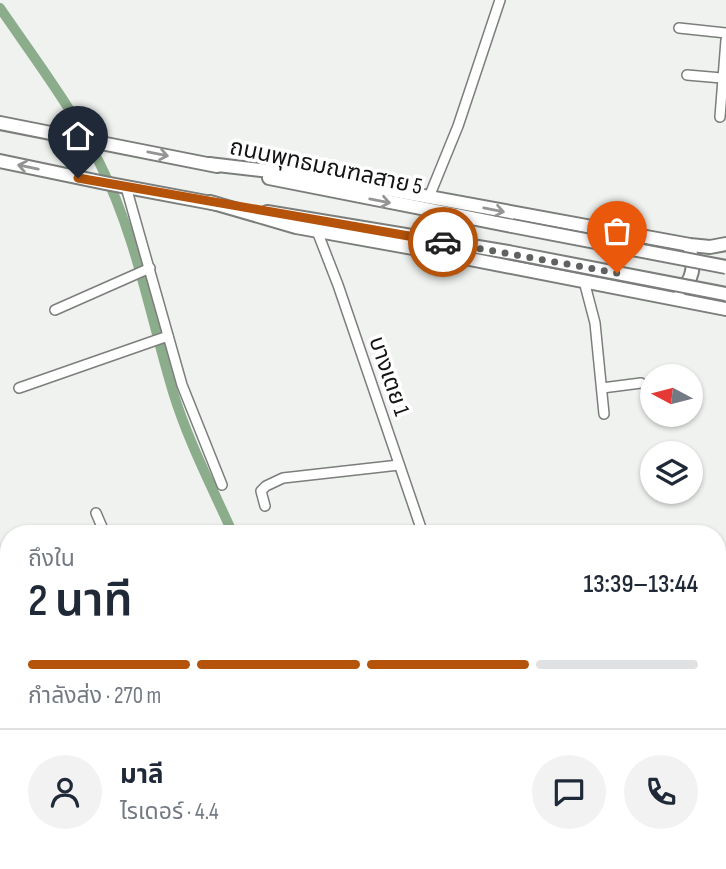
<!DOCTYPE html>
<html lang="th">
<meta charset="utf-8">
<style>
:root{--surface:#fff;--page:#f2f2f3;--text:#1f2937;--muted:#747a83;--line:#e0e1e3;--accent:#b45309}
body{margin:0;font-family:"Sofia Sans Condensed","Noto Sans Thai",sans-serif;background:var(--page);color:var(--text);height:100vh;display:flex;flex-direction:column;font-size:26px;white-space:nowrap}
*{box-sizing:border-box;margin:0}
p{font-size:23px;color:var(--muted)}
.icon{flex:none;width:38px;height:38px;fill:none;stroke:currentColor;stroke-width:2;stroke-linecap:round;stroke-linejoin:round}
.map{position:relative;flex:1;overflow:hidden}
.panel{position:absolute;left:0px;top:525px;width:726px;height:345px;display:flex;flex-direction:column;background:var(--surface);border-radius:28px 28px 0 0;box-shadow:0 2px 5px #0004}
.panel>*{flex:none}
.needle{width:46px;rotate:277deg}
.buttons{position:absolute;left:640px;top:364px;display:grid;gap:14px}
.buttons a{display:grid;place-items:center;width:63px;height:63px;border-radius:50%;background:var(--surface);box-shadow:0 2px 5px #0004;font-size:35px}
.pin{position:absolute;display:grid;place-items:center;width:60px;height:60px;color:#fff;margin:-72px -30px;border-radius:50% 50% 50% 0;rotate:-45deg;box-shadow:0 0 7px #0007}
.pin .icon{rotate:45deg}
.courier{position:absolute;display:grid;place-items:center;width:70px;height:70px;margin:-35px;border:5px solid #b45309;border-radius:50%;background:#fff;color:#222;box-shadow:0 2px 9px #0007}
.head em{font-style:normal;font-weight:600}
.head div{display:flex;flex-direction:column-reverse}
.head{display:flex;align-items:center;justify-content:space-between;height:119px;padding:0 28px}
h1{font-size:46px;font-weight:600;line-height:52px}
.bar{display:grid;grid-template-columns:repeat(4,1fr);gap:10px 7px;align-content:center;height:84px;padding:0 28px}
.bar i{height:9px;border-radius:5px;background:var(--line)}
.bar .selected{background:var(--accent)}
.bar p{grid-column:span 4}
.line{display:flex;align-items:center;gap:18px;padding:0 28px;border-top:2px solid var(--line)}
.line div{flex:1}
.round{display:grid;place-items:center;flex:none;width:74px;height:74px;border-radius:37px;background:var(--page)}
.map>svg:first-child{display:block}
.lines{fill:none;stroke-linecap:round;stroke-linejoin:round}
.canal{stroke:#8cad8c;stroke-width:10}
.street-casing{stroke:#7b7e7b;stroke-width:12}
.secondary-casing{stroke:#7b7e7b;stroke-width:16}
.street{stroke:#fff;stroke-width:9}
.secondary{stroke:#fff;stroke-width:12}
.secondary-bridge-casing{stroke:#7b7e7b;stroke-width:16;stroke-linecap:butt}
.secondary-bridge{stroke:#fff;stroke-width:12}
.oneway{stroke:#959595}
.done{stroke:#606260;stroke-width:7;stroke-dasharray:0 12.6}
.route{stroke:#b45309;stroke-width:9}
.labels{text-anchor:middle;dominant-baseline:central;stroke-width:7;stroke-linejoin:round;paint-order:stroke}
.street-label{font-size:23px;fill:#131413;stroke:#fff}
</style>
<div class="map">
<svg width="726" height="869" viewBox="0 0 726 869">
<rect width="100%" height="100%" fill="#eff2ef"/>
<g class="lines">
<g class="canal">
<path d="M 0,8 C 35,59 73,109 100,164 C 136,235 150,316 173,392 C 188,441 212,487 233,534"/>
<polyline points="400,861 405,869"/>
</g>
<g class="street-casing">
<g id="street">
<polyline points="679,28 726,33"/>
<polyline points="687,75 722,78"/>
<polyline points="720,117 726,40"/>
<polyline points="126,187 182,385 222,485"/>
<polyline points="429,197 458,126 500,0"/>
<polyline points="317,231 338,285 423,534"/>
<polyline points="584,281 595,323 604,414"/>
<polyline points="55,310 150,268"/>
<polyline points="19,388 168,336"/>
<polyline points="602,388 641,383"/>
<polyline points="265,506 261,491 266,486 283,478 399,465"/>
<polyline points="96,513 105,534"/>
<polyline points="42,531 43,534"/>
<polyline points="0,576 9,593"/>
<polyline points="0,605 9,601"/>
<polyline points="559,861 563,869"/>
</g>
</g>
<g class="secondary-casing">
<g id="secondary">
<polyline points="0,123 217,166"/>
<polyline points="0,161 105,183 217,204"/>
<polyline points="209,164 320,177 690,245 710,247 726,244"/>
<polyline points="269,178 512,226"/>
<polyline points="210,202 296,227 424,250 726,309"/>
<polyline points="267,212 508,252"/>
<path d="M 680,290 C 693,281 695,265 690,251"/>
</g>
</g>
<use href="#street" class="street"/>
<use href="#secondary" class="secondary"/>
<g class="secondary-bridge-casing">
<g id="secondary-bridge">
<polyline points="512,226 726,267"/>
<polyline points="508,252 726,294"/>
</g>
</g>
<use href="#secondary-bridge" class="secondary-bridge"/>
</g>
<defs><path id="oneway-shaft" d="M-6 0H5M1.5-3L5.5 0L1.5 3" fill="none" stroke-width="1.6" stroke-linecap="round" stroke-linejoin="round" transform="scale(1.75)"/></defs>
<g class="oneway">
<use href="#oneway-shaft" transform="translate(158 154) rotate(11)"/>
<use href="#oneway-shaft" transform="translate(28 167) rotate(-168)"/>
<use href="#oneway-shaft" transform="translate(380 201) rotate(11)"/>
<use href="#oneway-shaft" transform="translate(494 210) rotate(11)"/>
</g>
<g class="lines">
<polyline class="done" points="443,242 617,273"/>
<polyline class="route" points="78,178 443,242"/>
</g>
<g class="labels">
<g class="street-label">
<text transform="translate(326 167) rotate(12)">ถนนพุทธมณฑลสาย 5</text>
<text transform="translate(389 376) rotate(71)">บางเตย 1</text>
</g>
</g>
</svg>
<div class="buttons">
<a><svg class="needle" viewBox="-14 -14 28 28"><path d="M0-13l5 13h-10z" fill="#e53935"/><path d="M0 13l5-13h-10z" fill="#747a83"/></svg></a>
<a><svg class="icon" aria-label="layers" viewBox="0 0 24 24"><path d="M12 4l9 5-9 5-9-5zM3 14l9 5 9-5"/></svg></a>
</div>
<div class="pin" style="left:617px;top:273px;background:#ea580c"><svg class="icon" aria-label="bag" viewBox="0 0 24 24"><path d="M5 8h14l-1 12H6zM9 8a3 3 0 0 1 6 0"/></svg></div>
<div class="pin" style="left:78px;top:178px;background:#1f2937"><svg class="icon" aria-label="home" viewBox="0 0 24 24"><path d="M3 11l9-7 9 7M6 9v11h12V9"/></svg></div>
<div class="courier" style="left:443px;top:242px"><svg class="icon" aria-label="car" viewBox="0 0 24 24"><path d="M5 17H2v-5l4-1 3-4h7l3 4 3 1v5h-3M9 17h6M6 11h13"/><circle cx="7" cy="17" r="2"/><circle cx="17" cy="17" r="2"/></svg></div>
<section class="panel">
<div class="head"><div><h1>2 นาที</h1><p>ถึงใน</p></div><em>13:39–13:44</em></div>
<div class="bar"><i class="selected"></i><i class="selected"></i><i class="selected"></i><i></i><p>กำลังส่ง · 270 m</p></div>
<div class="line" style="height:126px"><a class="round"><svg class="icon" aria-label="person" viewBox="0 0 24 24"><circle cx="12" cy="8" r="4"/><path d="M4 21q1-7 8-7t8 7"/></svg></a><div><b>มาลี</b><p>ไรเดอร์ · 4.4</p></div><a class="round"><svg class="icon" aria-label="chat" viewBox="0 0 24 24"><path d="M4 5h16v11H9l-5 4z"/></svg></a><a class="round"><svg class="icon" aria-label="phone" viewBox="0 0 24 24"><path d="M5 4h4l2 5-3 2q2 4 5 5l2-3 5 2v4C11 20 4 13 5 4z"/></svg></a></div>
</section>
</div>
